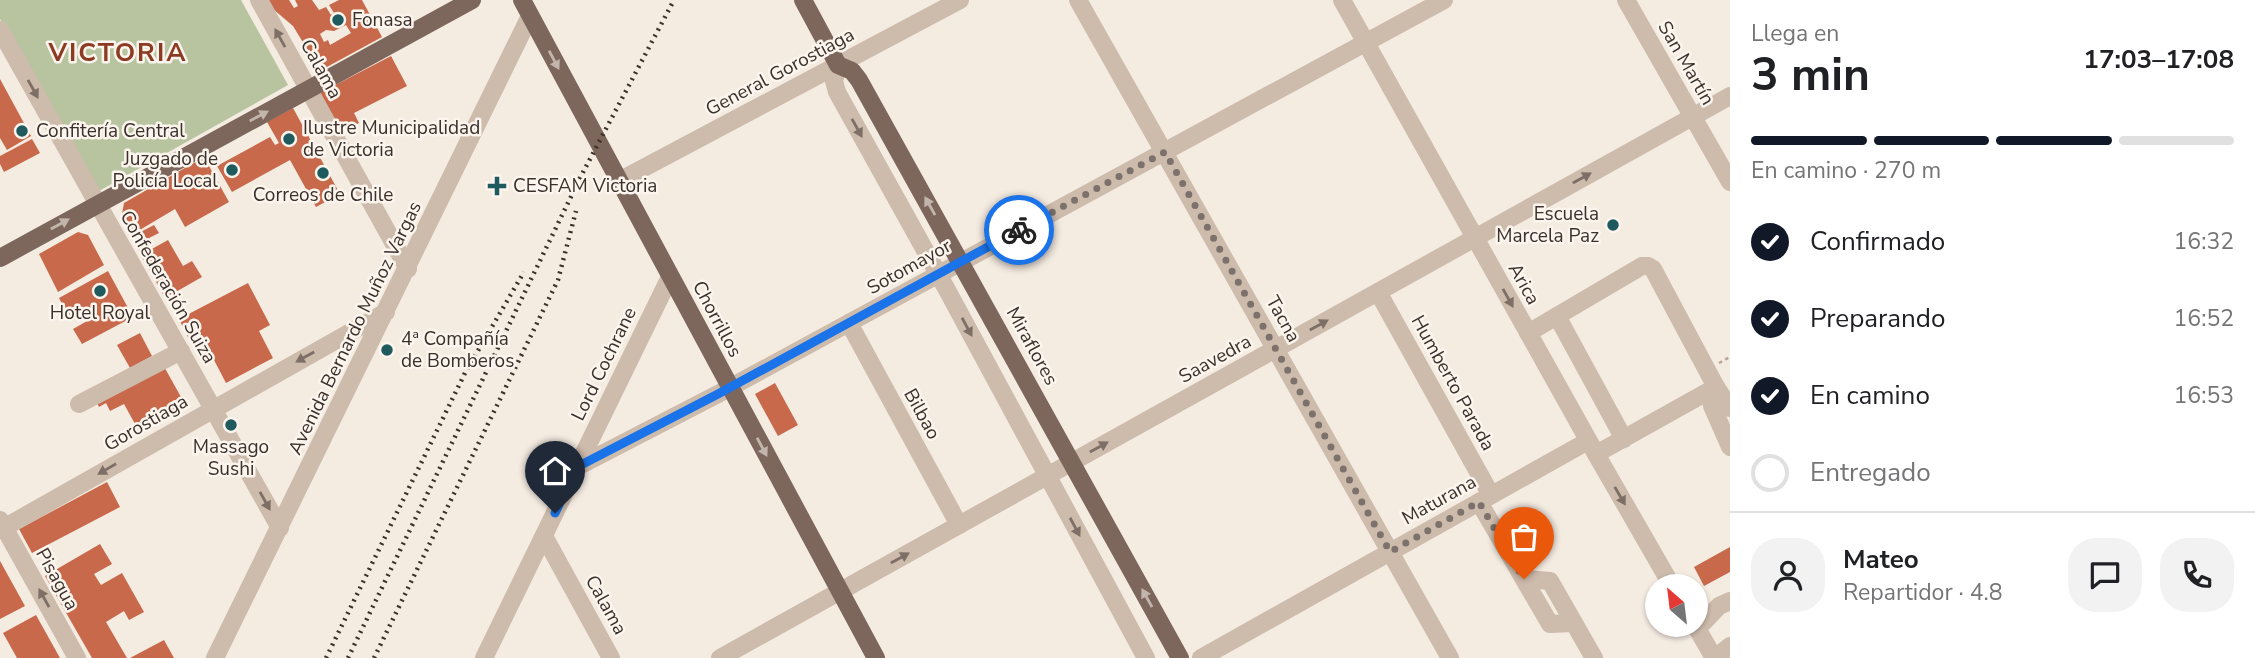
<!DOCTYPE html>
<html lang="es">
<meta charset="utf-8">
<style>
:root{--surface:#fff;--page:#f2f2f2;--text:#202124;--muted:#757577;--line:#e0e0e0;--accent:#111827}
body{margin:0;font-family:"Nunito Sans",sans-serif;background:var(--page);color:var(--text);height:100vh;display:flex;flex-direction:column;font-size:26px;white-space:nowrap}
*{box-sizing:border-box;margin:0}
p{font-size:23px;color:var(--muted)}
.icon{flex:none;width:38px;height:38px;fill:none;stroke:currentColor;stroke-width:2;stroke-linecap:round;stroke-linejoin:round}
.map{position:relative;flex:1;overflow:hidden}
.sheet{display:flex;flex-direction:column;background:var(--surface);width:525px}
.sheet>*{flex:none}
.needle{width:46px;rotate:332deg}
.controls{position:absolute;left:1645px;top:574px;display:grid;gap:14px}
.controls a{display:grid;place-items:center;width:63px;height:63px;border-radius:50%;background:var(--surface);box-shadow:0 2px 5px #0004;font-size:35px}
.pin{position:absolute;display:grid;place-items:center;width:60px;height:60px;color:#fff;margin:-72px -30px;border-radius:50% 50% 50% 0;rotate:-45deg;box-shadow:0 0 7px #0007}
.pin .icon{rotate:45deg}
.courier{position:absolute;display:grid;place-items:center;width:70px;height:70px;margin:-35px;border:5px solid #1a73e8;border-radius:50%;background:#fff;color:#222;box-shadow:0 2px 9px #0007}
.summary em{font-style:normal;font-weight:700}
.summary div{display:flex;flex-direction:column-reverse}
.summary{display:flex;align-items:center;justify-content:space-between;height:119px;padding:0 21px}
h1{font-size:46px;font-weight:700;line-height:52px}
.bar{display:grid;grid-template-columns:repeat(4,1fr);gap:10px 7px;align-content:center;height:84px;padding:0 21px}
.bar i{height:9px;border-radius:5px;background:var(--line)}
.bar .selected{background:var(--accent)}
.bar p{grid-column:span 4}
.line{display:flex;align-items:center;gap:18px;padding:0 21px;border-top:2px solid var(--line)}
.line div{flex:1}
.round{display:grid;place-items:center;flex:none;width:74px;height:74px;border-radius:28px;background:var(--page)}
ol{padding:0 21px;list-style:none}
li{display:flex;align-items:center;gap:21px;height:77px}
li p{margin-inline-start:auto}
li .icon{padding:7px;border-radius:50%;background:var(--accent);color:#fff;stroke-width:4}
li:last-child{color:var(--muted)}
li i{width:38px;height:38px;border:4px solid var(--line);border-radius:50%}
main{display:flex;flex:1;min-height:0}
.map>svg:first-child{display:block}
.green{fill:#b8c4a0}
.building{fill:#c8694b;fill-rule:evenodd}
.lines{fill:none;stroke-linecap:round;stroke-linejoin:round}
.path{stroke:#b9a596;stroke-width:2.5;stroke-dasharray:3.5 3.5;stroke-linecap:butt}
.minor{stroke:#cdbbac;stroke-width:18}
.major{stroke:#7d675c;stroke-width:18}
.rail{stroke:#3b302b;stroke-width:4.5;stroke-dasharray:2 5;stroke-linecap:butt}
.oneway{fill:#7d6f65}
.oneway2{fill:#c2b5ac}
.done{stroke:#7c716b;stroke-width:7;stroke-dasharray:0 12.6}
.route{stroke:#1a73e8;stroke-width:9}
.poi-dot{fill:#1f5a5e;stroke:#fbf5ee;stroke-width:2.5}
.labels{text-anchor:middle;dominant-baseline:central;stroke-width:5;stroke-linejoin:round;paint-order:stroke}
.poi-label{font-size:19px;fill:#3b302b;stroke:#fbf5ee;text-anchor:start}
.street-label{font-size:19px;fill:#3b302b;stroke:#fbf5ee}
.district-label{font-size:26px;font-weight:bold;letter-spacing:2px;fill:#8c3b22;stroke:#fbf5ee}
</style>
<main>
<div class="map">
<svg width="1730" height="658" viewBox="0 0 1730 658">
<rect width="100%" height="100%" fill="#f4ebe1"/>
<polygon class="green" points="0,0 241,0 288,85 99,191 0,19"/>
<g class="building">
<path d="M 268,0 L 289,0 L 294,8 L 298,6 L 295,0 L 312,0 L 319,10 L 326,7 L 331,15 L 334,13 L 329,5 L 339,0 L 362,0 L 382,37 L 325,68 L 319,61 L 315,62 L 293,26 L 273,9 ZM 346,25 L 351,33 L 330,45 L 328,40 L 324,42 L 320,34 L 326,30 L 334,31 Z"/>
<polygon points="391,56 407,86 354,113 359,123 341,132 320,93"/>
<polygon points="0,79 31,136 7,150 0,138"/>
<polygon points="293,108 340,194 316,207 290,160 232,192 217,166 270,137 275,145 279,143 267,122"/>
<polygon points="32,139 40,153 4,172 0,164 0,156"/>
<polygon points="204,157 229,202 185,227 175,209 133,234 122,214 124,203"/>
<polygon points="154,225 159,233 149,238 153,245 140,252 131,237"/>
<polygon points="78,232 88,235 104,265 58,292 39,254"/>
<polygon points="168,240 183,266 192,261 202,277 165,298 141,255"/>
<polygon points="108,271 133,317 82,344 73,329 96,316 93,310 71,321 59,298"/>
<polygon points="248,283 270,325 259,331 273,358 226,383 201,335 190,341 179,319"/>
<polygon points="140,333 152,356 130,368 117,345"/>
<polygon points="162,363 181,397 178,413 140,433 124,404 110,411 106,403 99,407 95,398"/>
<polygon points="775,383 798,425 778,436 755,394"/>
<polygon points="107,482 120,507 32,553 19,529"/>
<polygon points="100,544 112,564 94,574 101,585 122,573 144,612 129,620 124,611 106,622 127,658 92,658 45,576"/>
<polygon points="1730,547 1730,572 1704,586 1694,567"/>
<polygon points="0,561 25,606 0,619"/>
<polygon points="36,615 60,658 17,658 3,633"/>
<polygon points="164,640 174,658 130,658"/>
</g>
<g class="lines">
<polyline class="path" points="1719,363 1730,357"/>
<g class="minor">
<polyline points="259,0 408,269"/>
<polyline points="1078,0 1450,658"/>
<polyline points="1342,0 1596,454 1672,586"/>
<polyline points="1626,0 1730,182"/>
<polyline points="0,30 280,528"/>
<polyline points="838,65 834,81 837,92 946,288 1146,658"/>
<polyline points="619,181 960,0"/>
<polyline points="1378,292 1491,495"/>
<polyline points="1557,316 1624,439"/>
<polyline points="849,323 959,525"/>
<polyline points="1528,333 1642,266 1648,266 1653,269 1716,387 1730,408"/>
<polyline points="1716,387 1711,398 1712,406 1730,447"/>
<polyline points="79,404 181,351"/>
<polyline points="1596,454 1716,387"/>
<polyline points="577,467 718,394 1444,0"/>
<polyline points="1479,502 1550,624 1573,623"/>
<polyline points="0,520 77,658"/>
<polyline points="0,530 386,312"/>
<polyline points="544,536 611,658"/>
<polyline points="1525,579 1550,581 1594,658"/>
<polyline points="1695,625 1714,658"/>
<polyline points="1697,629 1719,606 1730,601"/>
<polyline points="215,658 530,16"/>
<polyline points="484,658 670,277"/>
<polyline points="720,658 1730,96"/>
<polyline points="1201,658 1588,441"/>
<polyline points="1715,658 1730,646"/>
</g>
<g class="major">
<polyline points="522,0 876,658"/>
<polyline points="803,0 838,65 852,71 859,80 1180,658"/>
<polyline points="0,258 472,0"/>
</g>
<g class="rail">
<polyline points="326,658 465,373 524,272"/>
<polyline points="348,658 580,178 674,0"/>
<polyline points="374,658 558,280 576,211"/>
</g>
</g>
<defs><path id="oneway-solid" d="M-6-.8H1V-3.2L6.5 0L1 3.2V.8H-6Z" transform="scale(1.75)"/></defs>
<g class="oneway">
<use href="#oneway-solid" transform="translate(280 38) rotate(-119)"/>
<use href="#oneway-solid" transform="translate(33 89) rotate(61)"/>
<use href="#oneway-solid" transform="translate(857 128) rotate(61)"/>
<use href="#oneway-solid" transform="translate(1582 178) rotate(-29)"/>
<use href="#oneway-solid" transform="translate(1508 298) rotate(61)"/>
<use href="#oneway-solid" transform="translate(1319 325) rotate(-29)"/>
<use href="#oneway-solid" transform="translate(967 327) rotate(62)"/>
<use href="#oneway-solid" transform="translate(305 357) rotate(151)"/>
<use href="#oneway-solid" transform="translate(1099 447) rotate(-29)"/>
<use href="#oneway-solid" transform="translate(107 469) rotate(150)"/>
<use href="#oneway-solid" transform="translate(1620 496) rotate(60)"/>
<use href="#oneway-solid" transform="translate(265 501) rotate(61)"/>
<use href="#oneway-solid" transform="translate(1075 527) rotate(62)"/>
<use href="#oneway-solid" transform="translate(900 558) rotate(-29)"/>
<use href="#oneway-solid" transform="translate(44 598) rotate(-119)"/>
</g>
<g class="oneway2">
<use href="#oneway-solid" transform="translate(554 60) rotate(62)"/>
<use href="#oneway-solid" transform="translate(259 116) rotate(-28)"/>
<use href="#oneway-solid" transform="translate(930 206) rotate(-119)"/>
<use href="#oneway-solid" transform="translate(60 224) rotate(-29)"/>
<use href="#oneway-solid" transform="translate(762 447) rotate(62)"/>
<use href="#oneway-solid" transform="translate(1147 598) rotate(-119)"/>
</g>
<g class="lines">
<polyline class="done" points="1019,230 1165,152 1390,552 1479,502 1524,579"/>
<polyline class="route" points="555,513 577,467 718,394 1019,230"/>
</g>
<g class="poi-dot">
<circle cx="338" cy="20" r="7"/>
<circle cx="22" cy="131" r="7"/>
<circle cx="289" cy="139" r="7"/>
<circle cx="232" cy="170" r="7"/>
<circle cx="323" cy="173" r="7"/>
<path d="M493.5 175.5h7v7h7v7h-7v7h-7v-7h-7v-7h7z"/>
<circle cx="1613" cy="225" r="7"/>
<circle cx="100" cy="291" r="7"/>
<circle cx="387" cy="350" r="7"/>
<circle cx="231" cy="425" r="7"/>
</g>
<g class="labels">
<g class="poi-label">
<text x="352" y="20">Fonasa</text>
<text x="303" y="128">Ilustre Municipalidad<tspan x="303" dy="22">de Victoria</tspan></text>
<text x="36" y="131">Confitería Central</text>
<text x="218" y="159" text-anchor="end">Juzgado de<tspan x="218" dy="22">Policía Local</tspan></text>
<text x="513" y="186">CESFAM Victoria</text>
<text x="323" y="195" text-anchor="middle">Correos de Chile</text>
<text x="1599" y="214" text-anchor="end">Escuela<tspan x="1599" dy="22">Marcela Paz</tspan></text>
<text x="100" y="313" text-anchor="middle">Hotel Royal</text>
<text x="401" y="339">4ª Compañía<tspan x="401" dy="22">de Bomberos</tspan></text>
<text x="231" y="447" text-anchor="middle">Massago<tspan x="231" dy="22">Sushi</tspan></text>
</g>
<g class="street-label">
<text transform="translate(1686 63) rotate(60)">San Martín</text>
<text transform="translate(321 69) rotate(61)">Calama</text>
<text transform="translate(780 72) rotate(-28)">General Gorostiaga</text>
<text transform="translate(909 267) rotate(-29)">Sotomayor</text>
<text transform="translate(1524 284) rotate(61)">Arica</text>
<text transform="translate(168 287) rotate(60)">Confederación Suiza</text>
<text transform="translate(717 319) rotate(62)">Chorrillos</text>
<text transform="translate(1283 319) rotate(61)">Tacna</text>
<text transform="translate(355 328) rotate(-64)">Avenida Bernardo Muñoz Vargas</text>
<text transform="translate(1032 346) rotate(61)">Miraflores</text>
<text transform="translate(1215 359) rotate(-29)">Saavedra</text>
<text transform="translate(604 364) rotate(-64)">Lord Cochrane</text>
<text transform="translate(1453 383) rotate(61)">Humberto Parada</text>
<text transform="translate(922 414) rotate(61)">Bilbao</text>
<text transform="translate(146 423) rotate(-30)">Gorostiaga</text>
<text transform="translate(1439 500) rotate(-29)">Maturana</text>
<text transform="translate(57 579) rotate(61)">Pisagua</text>
<text transform="translate(606 605) rotate(61)">Calama</text>
</g>
<g class="district-label">
<text x="118" y="52">VICTORIA</text>
</g>
</g>
</svg>
<div class="controls">
<a><svg class="needle" viewBox="-14 -14 28 28"><path d="M0-13l5 13h-10z" fill="#e53935"/><path d="M0 13l5-13h-10z" fill="#757577"/></svg></a>
</div>
<div class="pin" style="left:1524px;top:579px;background:#ea580c"><svg class="icon" aria-label="bag" viewBox="0 0 24 24"><path d="M5 8h14l-1 12H6zM9 8a3 3 0 0 1 6 0"/></svg></div>
<div class="pin" style="left:555px;top:513px;background:#1f2937"><svg class="icon" aria-label="home" viewBox="0 0 24 24"><path d="M3 11l9-7 9 7M6 9v11h12V9"/></svg></div>
<div class="courier" style="left:1019px;top:230px"><svg class="icon" aria-label="bike" viewBox="0 0 24 24"><circle cx="6" cy="16" r="4"/><circle cx="18" cy="16" r="4"/><path d="M6 16l4-8h5l3 8M10 8l3 8H6M13 5h3"/></svg></div>
</div>
<section class="sheet">
<div class="summary"><div><h1>3 min</h1><p>Llega en</p></div><em>17:03–17:08</em></div>
<div class="bar"><i class="selected"></i><i class="selected"></i><i class="selected"></i><i></i><p>En camino · 270 m</p></div>
<ol>
<li><svg class="icon" aria-label="check" viewBox="0 0 24 24"><path d="M5 12l5 5 9-10"/></svg>Confirmado<p>16:32</p></li>
<li><svg class="icon" aria-label="check" viewBox="0 0 24 24"><path d="M5 12l5 5 9-10"/></svg>Preparando<p>16:52</p></li>
<li><svg class="icon" aria-label="check" viewBox="0 0 24 24"><path d="M5 12l5 5 9-10"/></svg>En camino<p>16:53</p></li>
<li><i></i>Entregado</li>
</ol>
<div class="line" style="height:126px"><a class="round"><svg class="icon" aria-label="person" viewBox="0 0 24 24"><circle cx="12" cy="8" r="4"/><path d="M4 21q1-7 8-7t8 7"/></svg></a><div><b>Mateo</b><p>Repartidor · 4.8</p></div><a class="round"><svg class="icon" aria-label="chat" viewBox="0 0 24 24"><path d="M4 5h16v11H9l-5 4z"/></svg></a><a class="round"><svg class="icon" aria-label="phone" viewBox="0 0 24 24"><path d="M5 4h4l2 5-3 2q2 4 5 5l2-3 5 2v4C11 20 4 13 5 4z"/></svg></a></div>
</section>
</main>
